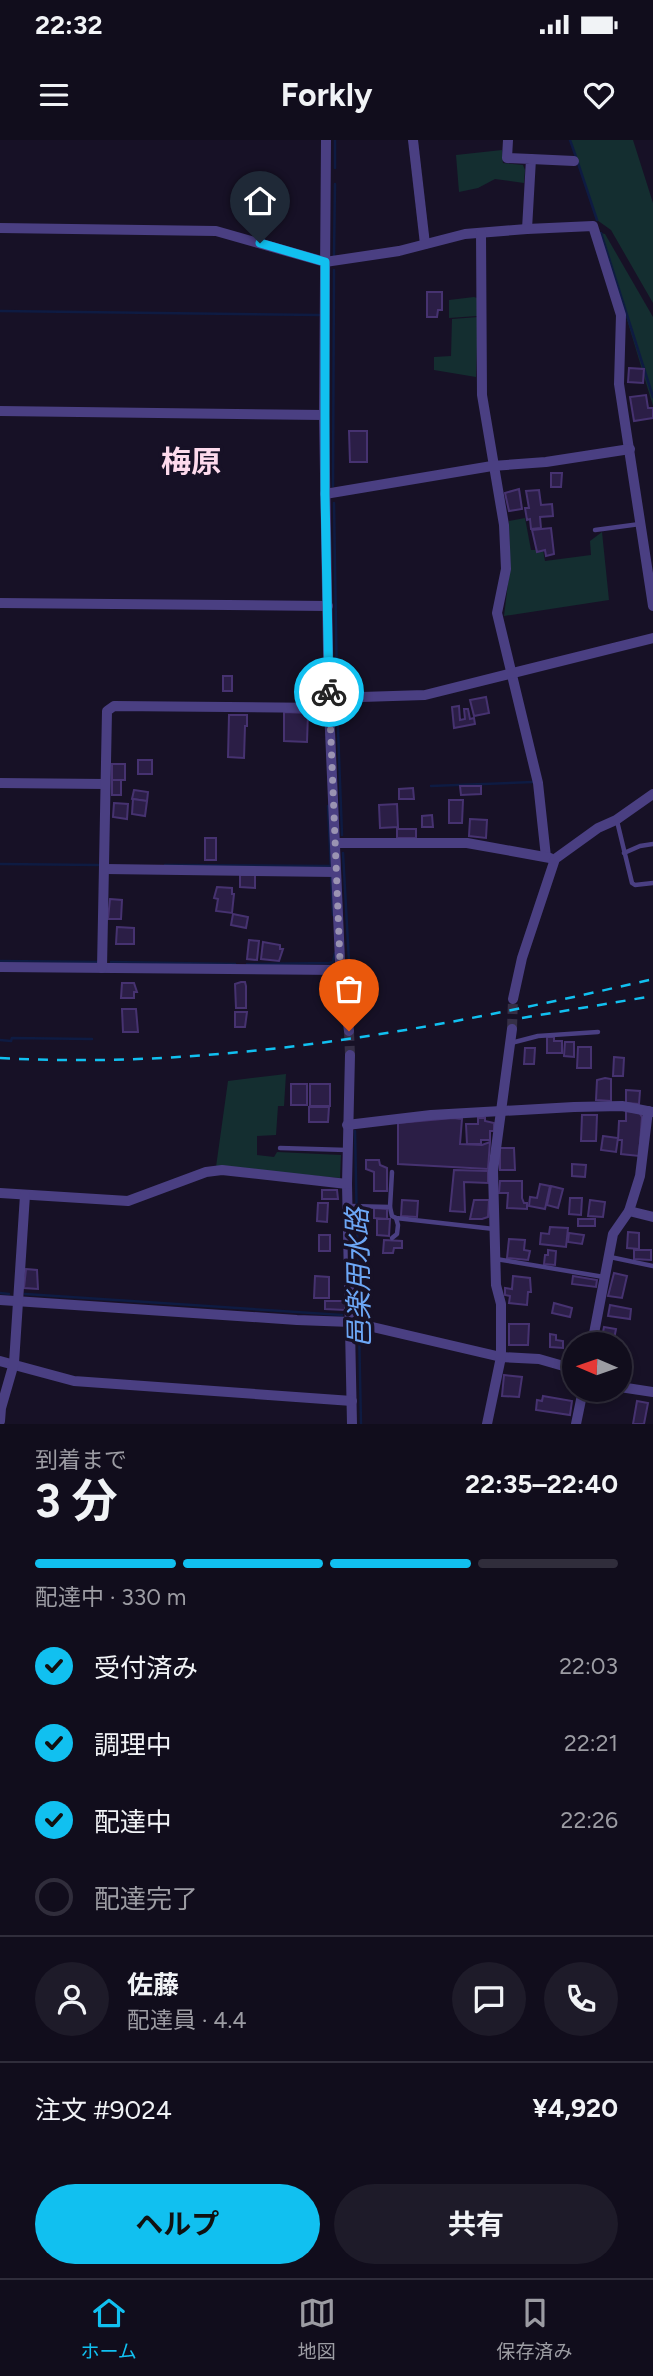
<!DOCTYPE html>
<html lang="ja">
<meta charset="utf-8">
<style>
:root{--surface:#110d1c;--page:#1e1b29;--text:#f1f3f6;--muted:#9c9ca3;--line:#302d3b;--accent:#11c0f0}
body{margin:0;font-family:Figtree,"Noto Sans JP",sans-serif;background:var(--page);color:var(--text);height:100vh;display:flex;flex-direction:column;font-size:26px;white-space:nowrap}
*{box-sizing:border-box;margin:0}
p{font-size:23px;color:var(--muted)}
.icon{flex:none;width:38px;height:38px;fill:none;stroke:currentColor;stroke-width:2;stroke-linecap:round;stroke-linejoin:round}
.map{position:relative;height:1284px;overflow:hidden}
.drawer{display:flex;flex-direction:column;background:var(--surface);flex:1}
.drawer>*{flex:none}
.needle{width:46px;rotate:272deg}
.controls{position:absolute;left:562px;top:1192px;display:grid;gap:14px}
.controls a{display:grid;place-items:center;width:70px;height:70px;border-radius:50%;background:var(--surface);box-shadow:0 4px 10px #0003,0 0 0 2px var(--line);font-size:35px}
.pin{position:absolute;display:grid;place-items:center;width:60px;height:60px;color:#fff;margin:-72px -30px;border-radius:50% 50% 50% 0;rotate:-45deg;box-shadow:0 0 7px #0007}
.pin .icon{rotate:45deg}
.courier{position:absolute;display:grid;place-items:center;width:70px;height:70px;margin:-35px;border:5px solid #11c0f0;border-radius:50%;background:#fff;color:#222;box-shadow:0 2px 9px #0007}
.overview em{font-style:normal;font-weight:700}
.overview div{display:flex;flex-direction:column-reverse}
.overview{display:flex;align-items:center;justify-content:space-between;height:119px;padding:0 35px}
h1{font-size:46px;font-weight:700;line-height:52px}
.bar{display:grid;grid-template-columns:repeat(4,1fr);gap:10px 7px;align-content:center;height:84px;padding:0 35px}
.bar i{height:9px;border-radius:5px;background:var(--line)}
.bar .active{background:var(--accent)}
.bar p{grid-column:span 4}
.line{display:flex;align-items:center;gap:18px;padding:0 35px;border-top:2px solid var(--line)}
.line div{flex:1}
.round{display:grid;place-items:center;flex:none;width:74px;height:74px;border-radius:37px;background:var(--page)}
ol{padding:0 35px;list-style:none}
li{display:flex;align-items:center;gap:21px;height:77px}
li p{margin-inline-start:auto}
li .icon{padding:7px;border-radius:50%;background:var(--accent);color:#111;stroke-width:4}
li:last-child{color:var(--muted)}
li i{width:38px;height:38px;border:4px solid var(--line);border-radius:50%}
.primary-button{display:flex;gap:14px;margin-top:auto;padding:14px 35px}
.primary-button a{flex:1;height:80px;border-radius:42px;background:var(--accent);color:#111;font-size:28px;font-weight:700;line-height:80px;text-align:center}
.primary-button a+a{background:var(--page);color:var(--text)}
.status{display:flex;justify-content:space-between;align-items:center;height:49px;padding:0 35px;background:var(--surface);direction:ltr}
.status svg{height:19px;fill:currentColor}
header{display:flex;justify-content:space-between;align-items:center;height:91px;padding:0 35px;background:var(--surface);font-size:32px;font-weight:700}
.dock{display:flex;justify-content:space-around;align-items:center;height:98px;border-top:2px solid var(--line);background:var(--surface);font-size:19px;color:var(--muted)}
.dock a{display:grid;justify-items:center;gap:4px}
.dock .active{color:var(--accent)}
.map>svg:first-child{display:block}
.green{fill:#142e30}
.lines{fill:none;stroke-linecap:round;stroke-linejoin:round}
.stream{stroke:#0e1b42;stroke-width:2.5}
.building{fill:#2b1e46;stroke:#463270;stroke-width:2}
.minor-tunnel{stroke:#352f46;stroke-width:10;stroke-dasharray:10 5;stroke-linecap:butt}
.service{stroke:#4a3f82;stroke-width:4.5}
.minor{stroke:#4a3f82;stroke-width:10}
.rail{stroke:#11c0f0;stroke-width:2.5;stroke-dasharray:10 9;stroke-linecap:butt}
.done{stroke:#9a93b2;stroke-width:7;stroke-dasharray:0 12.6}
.route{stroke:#11c0f0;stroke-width:9}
.labels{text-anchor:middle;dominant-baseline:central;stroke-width:7;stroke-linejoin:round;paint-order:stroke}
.water-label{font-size:28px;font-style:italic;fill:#6da7f6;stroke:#171126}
.quarter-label{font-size:30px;font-weight:bold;fill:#fddaec;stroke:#171126}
</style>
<div class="status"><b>22:32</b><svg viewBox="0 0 49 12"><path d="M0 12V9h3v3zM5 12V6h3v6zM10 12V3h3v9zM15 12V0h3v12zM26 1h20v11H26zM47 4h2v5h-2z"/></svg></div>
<header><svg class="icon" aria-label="menu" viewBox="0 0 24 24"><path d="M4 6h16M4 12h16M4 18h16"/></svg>Forkly<svg class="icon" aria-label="heart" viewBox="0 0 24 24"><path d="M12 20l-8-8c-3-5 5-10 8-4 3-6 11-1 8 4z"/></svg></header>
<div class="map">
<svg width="653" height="1284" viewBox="0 0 653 1284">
<rect width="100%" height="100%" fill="#171126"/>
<g class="green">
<polygon points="570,0 633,0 653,63 653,163 611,90 597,80"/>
<polygon points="502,10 503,23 523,25 525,30 524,43 495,39 478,48 459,52 456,15"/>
<polygon points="601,93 605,94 653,177 653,266"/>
<polygon points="474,157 477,158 477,176 449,178 449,160"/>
<polygon points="478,177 476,237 434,230 434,217 451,216 452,179"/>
<polygon points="525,378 531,410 543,410 545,421 591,415 590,401 602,392 609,460 504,476 510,427 509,381"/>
<polygon points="286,934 284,966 278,966 276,995 257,996 257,1015 274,1017 277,1012 341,1015 340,1038 216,1027 228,941"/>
</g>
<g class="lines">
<g class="stream">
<polyline points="335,0 335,28"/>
<polyline points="570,0 576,17"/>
<polyline points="578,23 597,80"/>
<polyline points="601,93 653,257"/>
<polyline points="334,115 335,44"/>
<polyline points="0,171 319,175"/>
<polyline points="333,346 334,130"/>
<polyline points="334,363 337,548"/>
<polyline points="337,563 342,695"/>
<polyline points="431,646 533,642"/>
<polyline points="328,666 331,730"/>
<polyline points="343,713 349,822"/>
<polyline points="0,724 98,725"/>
<polyline points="165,725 330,726"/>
<polyline points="331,736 333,775"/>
<polyline points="0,821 97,822"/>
<polyline points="111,822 235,824"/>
<polyline points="247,824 329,823 333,822 335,813"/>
<polyline points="0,900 11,901 12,898 92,899"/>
<polyline points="355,991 361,1284"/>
<polyline points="0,1153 9,1154"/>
<polyline points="25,1154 342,1175"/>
</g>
</g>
<g class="building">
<polygon points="427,152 442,152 442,170 438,170 437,177 427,177"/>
<polygon points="629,228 644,229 643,243 628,242"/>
<polygon points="646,255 648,268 653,268 653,278 634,281 630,257"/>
<polygon points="349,291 367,291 367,322 350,322"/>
<polygon points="551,333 562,333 561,347 551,347"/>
<polygon points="519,349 522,369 509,371 505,353"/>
<polygon points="539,350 541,365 552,364 553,376 540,377 541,388 531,389 530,379 527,380 525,368 529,368 526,351"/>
<polygon points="551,388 554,414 546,416 545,410 537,412 532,390"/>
<rect x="223" y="536" width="9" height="15"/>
<polygon points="486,557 489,573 474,576 470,560"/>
<polygon points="459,566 460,580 465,579 464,569 468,569 470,579 474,578 475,584 454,588 452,567"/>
<polygon points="284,572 308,573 307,602 284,601"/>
<polygon points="229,575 247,575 247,586 245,586 244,618 228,617"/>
<rect x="138" y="620" width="14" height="14"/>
<rect x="112" y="624" width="13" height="16"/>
<rect x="112" y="640" width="9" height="15"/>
<polygon points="460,646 481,646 481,654 461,655"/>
<polygon points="413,648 414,659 399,659 399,649"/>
<polygon points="134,650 148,652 147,661 132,659"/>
<polygon points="133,659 147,661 145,676 132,674"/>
<polygon points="449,660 463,660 462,683 449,683"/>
<polygon points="114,663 128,664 127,679 113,677"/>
<polygon points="397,664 398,687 380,688 379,665"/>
<polygon points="432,675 433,687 422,687 422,676"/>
<polygon points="470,679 487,680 486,698 469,696"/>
<rect x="397" y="689" width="19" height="9"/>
<rect x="205" y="698" width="11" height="22"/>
<polygon points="240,735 255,735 255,748 240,747"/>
<polygon points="217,747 232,748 232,754 234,754 232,773 216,771 218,759 214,758"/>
<polygon points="110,759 122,760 121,779 108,779"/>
<polygon points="233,774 248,777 246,788 231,785"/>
<polygon points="117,787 134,788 134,804 116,804"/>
<polygon points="249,800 259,801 257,820 247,819"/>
<polygon points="263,802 280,805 280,809 283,809 279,821 261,819"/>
<polygon points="241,842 245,842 246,846 246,868 236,868 235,844"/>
<polygon points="122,843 134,843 137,852 134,852 134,858 121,858"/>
<polygon points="122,869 136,869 138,892 123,892"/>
<polygon points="235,872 247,872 245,887 235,887"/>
<polygon points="547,897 554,897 554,901 562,901 562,913 547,913"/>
<polygon points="565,902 574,902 574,917 564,916"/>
<polygon points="578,907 591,907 591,928 577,928"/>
<polygon points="525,908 535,908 534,924 524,924"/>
<polygon points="614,917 624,918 623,936 613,936"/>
<polygon points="605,938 611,939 611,961 596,960 597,940"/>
<rect x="291" y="944" width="16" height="21"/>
<rect x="310" y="944" width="20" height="22"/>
<polygon points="626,950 640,951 639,964 626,963"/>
<polygon points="309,967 329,967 328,982 309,982"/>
<polygon points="626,971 639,972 642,977 639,1016 621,1014 622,1000 618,1000 619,981 626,981"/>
<polygon points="582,975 597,975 596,1001 581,1001"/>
<polygon points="453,978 462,979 460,1004 482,1005 490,1002 488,1029 398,1024 398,983"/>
<polygon points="478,978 485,978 485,981 494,983 494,991 490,991 490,1000 481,1000 481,1004 467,1004 466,984 478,984"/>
<polygon points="603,996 618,998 616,1012 601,1010"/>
<polygon points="500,1008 514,1008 515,1030 500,1030"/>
<polygon points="366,1020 379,1020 380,1025 387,1028 387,1051 374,1051 374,1032 366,1029"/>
<polygon points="572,1024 586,1025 585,1037 572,1036"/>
<polygon points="454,1030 488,1031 488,1043 464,1042 465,1072 450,1071"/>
<polygon points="500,1041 522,1041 522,1058 524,1063 527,1063 527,1069 507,1068 508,1053 499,1053"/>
<polygon points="540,1044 550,1046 545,1069 529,1066 530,1057 537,1058"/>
<polygon points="551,1046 563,1049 558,1068 547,1065"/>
<polygon points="322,1050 337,1050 338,1059 322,1059"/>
<polygon points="570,1058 582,1058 581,1075 569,1074"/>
<polygon points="402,1060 418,1061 417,1077 401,1076"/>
<polygon points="474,1060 489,1060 488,1077 482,1079 470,1079"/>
<polygon points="590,1060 605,1062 603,1077 588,1076"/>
<polygon points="318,1063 328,1063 327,1082 317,1081"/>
<polygon points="374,1068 387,1069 387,1079 374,1078"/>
<polygon points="377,1079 390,1079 389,1096 377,1095"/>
<rect x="578" y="1079" width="17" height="7"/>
<polygon points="550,1087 568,1088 566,1107 540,1104 541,1093 549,1094"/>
<polygon points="628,1092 639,1093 639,1109 627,1108"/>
<polygon points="569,1093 584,1095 582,1104 568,1102"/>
<rect x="319" y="1095" width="11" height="16"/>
<polygon points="509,1099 525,1100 524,1110 530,1111 528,1120 507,1118"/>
<polygon points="384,1100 402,1101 402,1108 394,1108 393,1113 383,1113"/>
<polygon points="548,1110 556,1111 555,1125 544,1124 545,1115 548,1115"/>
<polygon points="634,1110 651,1110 651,1120 634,1119"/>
<polygon points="26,1129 37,1130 38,1149 24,1148"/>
<polygon points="614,1133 627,1136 622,1158 608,1156"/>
<polygon points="315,1136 329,1137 329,1158 314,1158"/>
<polygon points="513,1136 530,1138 531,1152 528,1152 527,1165 509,1163 510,1156 505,1155 505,1148 512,1149"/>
<polygon points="573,1136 597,1140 596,1147 572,1144"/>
<polygon points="325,1161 345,1161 345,1170 325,1169"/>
<polygon points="554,1163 572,1168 570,1177 552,1173"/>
<polygon points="610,1165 631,1169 630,1179 608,1176"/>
<polygon points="509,1184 529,1184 528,1205 509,1205"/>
<polygon points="604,1187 616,1189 613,1204 601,1202"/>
<polygon points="550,1194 556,1195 556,1200 563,1201 563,1208 550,1207"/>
<polygon points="504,1235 522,1237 519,1257 502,1256"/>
<polygon points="543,1256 572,1261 570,1275 536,1270 537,1260 542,1261"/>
<polygon points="637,1261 648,1263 644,1284 633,1284"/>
</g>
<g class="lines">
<g class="minor-tunnel">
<polyline points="512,889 513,859"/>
<polyline points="349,891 350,915"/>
</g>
<g class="service">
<polyline points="595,390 640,384"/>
<polyline points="617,681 632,743 635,745 653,743"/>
<polyline points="624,713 640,706 653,704"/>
<polyline points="511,903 538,896 598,892"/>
<polyline points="280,1008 347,1010"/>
<polyline points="350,1066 390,1067 392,1076 396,1078 494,1089"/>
<polyline points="390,1067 392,1032"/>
<polyline points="392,1098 397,1094 398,1085 396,1078"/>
<polyline points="610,1117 653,1126"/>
<polyline points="496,1119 604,1137"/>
</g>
<g class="minor">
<polyline points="326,0 324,275 329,568 340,821 349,891"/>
<polyline points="413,0 425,104"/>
<polyline points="508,0 507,18 531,19 527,89"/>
<polyline points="531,19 574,21"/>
<polyline points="0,88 216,91 325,122 399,111 465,94 527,89 593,86 621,175 619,244 653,466"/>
<polyline points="481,93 482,255 504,385 506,429 497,473 538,643 546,717"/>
<polyline points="0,271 324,275"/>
<polyline points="325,354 492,326 546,322 630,309"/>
<polyline points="0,463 328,466"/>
<polyline points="329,558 425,555 653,498"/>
<polyline points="0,643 105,644"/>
<polyline points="335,703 467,703 550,718"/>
<polyline points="105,729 336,732"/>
<polyline points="0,827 341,830"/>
<polyline points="102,828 107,571 114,566 329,568"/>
<polyline points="513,859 522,818 555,719 598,688 616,680 653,654"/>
<polyline points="350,915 347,1044 352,1284"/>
<polyline points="347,985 431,975 574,967 622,966 653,972"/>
<polyline points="0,1053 128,1061 206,1032 222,1030 347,1044"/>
<polyline points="629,1071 653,1077"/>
<polyline points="0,1160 297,1180 351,1182 501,1217 539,1219 574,1229"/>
<polyline points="592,1204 613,1094 629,1071 640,1036 648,971"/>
<polyline points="0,1221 74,1241 352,1261"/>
<polyline points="620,1247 653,1252"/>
<polyline points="0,1281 1,1268 14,1223 25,1055"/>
<polyline points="487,1284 501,1217 501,1164 496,1145 493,1031 512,889"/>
<polyline points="576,1284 583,1250"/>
</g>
<g class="rail">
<polyline points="522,878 653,856"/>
<path d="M 0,918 C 221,930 438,889 653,839"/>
</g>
</g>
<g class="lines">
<polyline class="done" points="329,552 340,821 349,891"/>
<polyline class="route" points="260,103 325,122 325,354 329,552"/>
</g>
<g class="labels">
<g class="water-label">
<text transform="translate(358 1138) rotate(-91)">邑楽用水路</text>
</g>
<g class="quarter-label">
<text x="191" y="321">梅原</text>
</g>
</g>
</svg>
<div class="controls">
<a><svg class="needle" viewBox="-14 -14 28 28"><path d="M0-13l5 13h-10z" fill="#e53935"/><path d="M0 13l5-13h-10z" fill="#9c9ca3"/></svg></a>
</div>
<div class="pin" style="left:349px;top:891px;background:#ea580c"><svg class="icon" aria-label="bag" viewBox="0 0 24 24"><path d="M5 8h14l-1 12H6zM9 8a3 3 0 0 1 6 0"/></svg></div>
<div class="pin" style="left:260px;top:103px;background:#1f2937"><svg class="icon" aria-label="home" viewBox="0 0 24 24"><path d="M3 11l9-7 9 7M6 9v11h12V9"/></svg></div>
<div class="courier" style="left:329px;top:552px"><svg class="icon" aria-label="bike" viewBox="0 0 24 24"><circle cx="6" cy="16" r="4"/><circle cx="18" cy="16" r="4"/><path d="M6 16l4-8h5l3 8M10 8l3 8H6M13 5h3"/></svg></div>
</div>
<section class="drawer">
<div class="overview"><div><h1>3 分</h1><p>到着まで</p></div><em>22:35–22:40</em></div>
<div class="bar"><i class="active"></i><i class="active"></i><i class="active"></i><i></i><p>配達中 · 330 m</p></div>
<ol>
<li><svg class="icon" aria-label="check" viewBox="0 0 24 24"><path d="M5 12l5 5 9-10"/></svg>受付済み<p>22:03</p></li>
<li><svg class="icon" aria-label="check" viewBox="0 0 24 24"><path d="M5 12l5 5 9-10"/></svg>調理中<p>22:21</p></li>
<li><svg class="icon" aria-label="check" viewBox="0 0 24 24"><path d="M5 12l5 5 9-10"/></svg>配達中<p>22:26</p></li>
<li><i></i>配達完了</li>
</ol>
<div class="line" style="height:126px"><a class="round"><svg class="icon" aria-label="person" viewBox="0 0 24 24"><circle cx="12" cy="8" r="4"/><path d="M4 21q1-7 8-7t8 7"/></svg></a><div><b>佐藤</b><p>配達員 · 4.4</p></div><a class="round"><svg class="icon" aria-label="chat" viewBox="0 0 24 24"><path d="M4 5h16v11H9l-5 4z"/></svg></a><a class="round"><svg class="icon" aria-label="phone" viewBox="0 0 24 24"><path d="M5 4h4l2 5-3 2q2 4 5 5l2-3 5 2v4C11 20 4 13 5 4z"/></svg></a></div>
<div class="line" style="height:91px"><div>注文 #9024</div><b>¥4,920</b></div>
<div class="primary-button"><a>ヘルプ</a><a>共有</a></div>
</section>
<nav class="dock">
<a class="active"><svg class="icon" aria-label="home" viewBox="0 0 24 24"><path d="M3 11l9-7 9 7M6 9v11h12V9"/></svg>ホーム</a>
<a><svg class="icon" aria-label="map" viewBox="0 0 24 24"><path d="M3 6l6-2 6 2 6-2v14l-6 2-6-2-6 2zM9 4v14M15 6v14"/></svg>地図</a>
<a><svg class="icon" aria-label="saved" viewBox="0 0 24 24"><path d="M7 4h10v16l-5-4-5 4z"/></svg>保存済み</a>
</nav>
